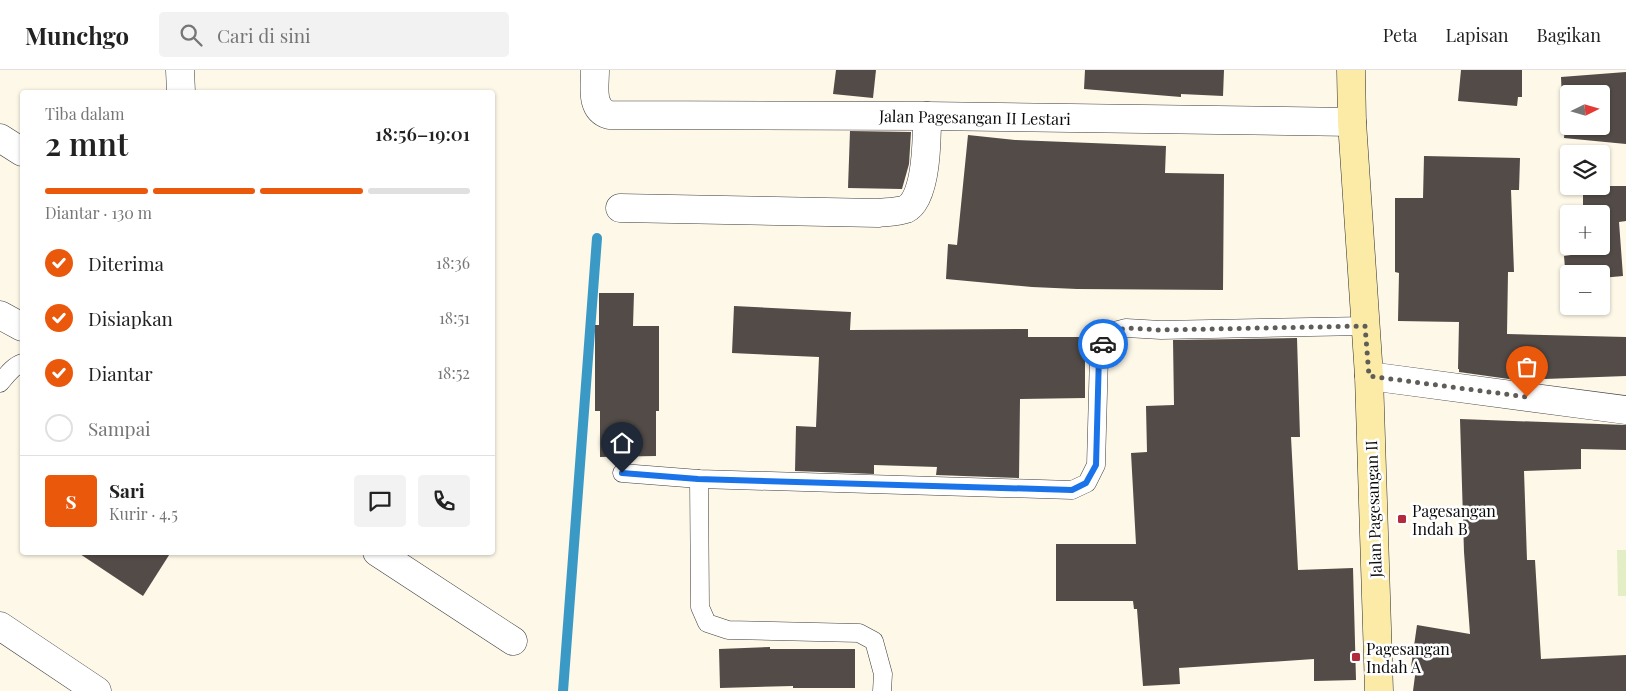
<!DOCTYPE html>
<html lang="id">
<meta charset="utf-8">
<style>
:root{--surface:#fff;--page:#f2f2f2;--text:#222;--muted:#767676;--line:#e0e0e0;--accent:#ea580c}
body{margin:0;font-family:"Playfair Display",serif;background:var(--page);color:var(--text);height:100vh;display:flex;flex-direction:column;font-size:19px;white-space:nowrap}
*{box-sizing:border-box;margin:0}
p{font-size:16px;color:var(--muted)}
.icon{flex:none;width:28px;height:28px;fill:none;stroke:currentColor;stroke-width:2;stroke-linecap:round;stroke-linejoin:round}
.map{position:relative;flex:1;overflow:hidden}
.details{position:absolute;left:20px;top:20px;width:475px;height:465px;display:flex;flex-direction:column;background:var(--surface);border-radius:5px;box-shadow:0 1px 4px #0004}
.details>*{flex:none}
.needle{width:32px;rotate:85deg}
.buttons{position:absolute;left:1560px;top:15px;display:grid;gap:10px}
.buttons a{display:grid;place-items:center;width:50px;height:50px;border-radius:5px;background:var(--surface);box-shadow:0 1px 4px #0004;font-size:25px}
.pin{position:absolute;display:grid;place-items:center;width:42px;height:42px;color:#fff;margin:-51px -21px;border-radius:50% 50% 50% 0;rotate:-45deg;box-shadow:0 0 5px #0007}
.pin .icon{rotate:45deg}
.courier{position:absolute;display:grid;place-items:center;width:50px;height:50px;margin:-25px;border:4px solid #1a73e8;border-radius:50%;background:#fff;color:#222;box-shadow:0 1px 6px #0007}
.overview em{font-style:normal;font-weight:600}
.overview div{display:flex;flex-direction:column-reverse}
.overview{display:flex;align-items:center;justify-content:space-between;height:85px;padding:0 25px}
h1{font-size:32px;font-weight:600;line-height:38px}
.bar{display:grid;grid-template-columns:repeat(4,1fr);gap:8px 5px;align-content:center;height:60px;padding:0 25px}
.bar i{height:6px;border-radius:4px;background:var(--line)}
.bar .selected{background:var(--accent)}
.bar p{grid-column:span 4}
.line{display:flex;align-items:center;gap:12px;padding:0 25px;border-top:1px solid var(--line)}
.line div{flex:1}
.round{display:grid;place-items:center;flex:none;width:52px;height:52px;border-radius:5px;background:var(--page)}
ol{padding:0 25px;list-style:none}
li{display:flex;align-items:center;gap:15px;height:55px}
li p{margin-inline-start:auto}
li .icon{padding:5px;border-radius:50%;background:var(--accent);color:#fff;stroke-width:4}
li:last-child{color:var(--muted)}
li i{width:28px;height:28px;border:2px solid var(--line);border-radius:50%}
header{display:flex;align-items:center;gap:30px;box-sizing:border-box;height:70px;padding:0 25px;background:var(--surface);border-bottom:1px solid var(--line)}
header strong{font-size:24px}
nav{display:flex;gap:28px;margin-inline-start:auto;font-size:18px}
.search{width:350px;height:45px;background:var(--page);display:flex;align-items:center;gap:12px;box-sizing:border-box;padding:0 18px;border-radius:5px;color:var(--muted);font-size:19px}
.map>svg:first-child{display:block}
.pitch{fill:#e3edc6}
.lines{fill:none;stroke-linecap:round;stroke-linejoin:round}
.stream{stroke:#3b99c6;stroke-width:10}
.building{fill:#524b47;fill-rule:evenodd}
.lane-casing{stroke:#3d3d3d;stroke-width:19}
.street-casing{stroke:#3d3d3d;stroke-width:29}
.secondary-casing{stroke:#2c2c2c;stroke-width:29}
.lane{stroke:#fff;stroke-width:18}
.street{stroke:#fff;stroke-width:28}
.secondary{stroke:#fbeba6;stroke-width:28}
.done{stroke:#5f5d58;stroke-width:5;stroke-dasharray:0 9}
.route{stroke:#1a73e8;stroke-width:6}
.poi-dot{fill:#b22a3b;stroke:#fff;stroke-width:2}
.labels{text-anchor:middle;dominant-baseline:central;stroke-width:5;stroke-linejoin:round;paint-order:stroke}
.street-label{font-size:16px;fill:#0a0a0a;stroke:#fff}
.poi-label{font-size:16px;fill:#0a0a0a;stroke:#fff;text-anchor:start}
</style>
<header>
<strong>Munchgo</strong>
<div class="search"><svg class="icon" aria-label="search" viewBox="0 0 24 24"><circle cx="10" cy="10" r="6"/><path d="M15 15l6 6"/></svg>Cari di sini</div>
<nav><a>Peta</a><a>Lapisan</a><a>Bagikan</a></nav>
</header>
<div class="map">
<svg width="1626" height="621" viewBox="0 0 1626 621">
<rect width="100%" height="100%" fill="#fef8e8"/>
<polygon class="pitch" points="1617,480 1626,480 1626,526 1618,526"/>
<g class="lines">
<polyline class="stream" points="563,621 597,168"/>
</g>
<g class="building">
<polygon points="836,0 876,0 873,28 833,24"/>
<polygon points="1085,0 1224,0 1223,26 1181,24 1181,27 1084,19"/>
<polygon points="1461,0 1522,0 1522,27 1518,27 1517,36 1458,31"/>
<path d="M 1626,2 L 1626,74 L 1564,68 L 1567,30 L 1562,30 L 1561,7 ZM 1569,24 L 1601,24 L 1601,56 L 1569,56 Z"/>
<polygon points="850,61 911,62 909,94 902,119 848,118"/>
<polygon points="968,65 1015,70 1166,76 1165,103 1224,104 1223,220 1077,219 1032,217 946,209 948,174 957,175"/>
<polygon points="1424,86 1520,88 1519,120 1511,120 1514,202 1508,202 1507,264 1626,267 1626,306 1516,310 1459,302 1459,299 1458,299 1459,252 1398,251 1399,203 1395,202 1395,128 1423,128"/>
<polygon points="1583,116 1626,116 1626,151 1619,152 1623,206 1601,208 1601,204 1569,204 1569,210 1566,210 1564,186 1571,185 1571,176 1601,176 1601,144 1569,144 1568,138 1583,137"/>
<polygon points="599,223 634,223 633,256 659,256 659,341 656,341 656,386 600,387 600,341 595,341 595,255 599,255"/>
<polygon points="734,236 851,242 850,260 1028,259 1028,267 1085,267 1085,328 1020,329 1019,408 936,405 937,397 874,395 874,404 795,401 796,356 816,357 819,287 732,283"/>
<polygon points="1297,268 1300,367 1291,367 1298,500 1353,498 1356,610 1314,611 1314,589 1179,598 1180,614 1143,616 1137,539 1134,539 1133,531 1056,531 1056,474 1136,474 1131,383 1147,382 1146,336 1174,335 1173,270"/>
<polygon points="1460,349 1626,355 1626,380 1581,379 1581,399 1524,401 1527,490 1535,490 1541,589 1626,585 1626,621 1413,621 1416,598 1411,597 1417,555 1470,564 1464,482"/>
<polygon points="77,482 171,482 143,526"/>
<polygon points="770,577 770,579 855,579 855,618 793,618 793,616 720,618 719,579"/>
</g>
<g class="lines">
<g class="lane-casing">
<g id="lane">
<path d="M 0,313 C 6,306 13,296 22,293"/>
<polyline points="622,403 699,409 1072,420 1087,413 1096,395 1099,285 1107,263 1126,258 1161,260 1365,256"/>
<polyline points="699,409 700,537 707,553 728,560 859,563 874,571 883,604 882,621"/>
</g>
</g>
<g class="street-casing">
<g id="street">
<polyline points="180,0 181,22"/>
<path d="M 595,0 C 595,17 590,39 609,45 L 927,46 L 1352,52"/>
<polyline points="0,68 22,82"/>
<path d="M 620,138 L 878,143 C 886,142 898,142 906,139 C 927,129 927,67 927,46"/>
<polyline points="0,245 22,257"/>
<polyline points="1369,306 1626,340"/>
<polyline points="377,482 513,571"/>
<polyline points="0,556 97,621"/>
</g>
</g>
<g class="secondary-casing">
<polyline id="secondary" points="1351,0 1352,52 1369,306 1379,621"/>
</g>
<use href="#lane" class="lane"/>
<use href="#street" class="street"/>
<use href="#secondary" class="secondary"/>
</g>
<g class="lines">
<polyline class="done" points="1103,274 1108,263 1126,258 1160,260 1365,256 1369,306 1527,327"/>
<polyline class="route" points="622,403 698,409 1072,420 1086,413 1096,395 1099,285 1103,274"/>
</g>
<g class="poi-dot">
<rect x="1397" y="444" width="10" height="10" rx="2.5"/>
<rect x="1351" y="582" width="10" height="10" rx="2.5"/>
</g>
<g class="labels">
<g class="street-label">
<text transform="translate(975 47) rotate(1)">Jalan Pagesangan II Lestari</text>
<text transform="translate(1373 439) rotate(-92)">Jalan Pagesangan II</text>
</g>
<g class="poi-label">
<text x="1412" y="440">Pagesangan<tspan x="1412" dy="18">Indah B</tspan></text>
<text x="1366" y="578">Pagesangan<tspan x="1366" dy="18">Indah A</tspan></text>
</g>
</g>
</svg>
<div class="buttons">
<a><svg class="needle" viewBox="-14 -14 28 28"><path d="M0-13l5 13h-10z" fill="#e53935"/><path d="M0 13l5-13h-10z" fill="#767676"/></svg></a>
<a><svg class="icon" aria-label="layers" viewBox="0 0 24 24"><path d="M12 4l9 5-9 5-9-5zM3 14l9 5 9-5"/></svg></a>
<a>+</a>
<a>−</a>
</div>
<div class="pin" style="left:1527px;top:327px;background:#ea580c"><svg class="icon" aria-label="bag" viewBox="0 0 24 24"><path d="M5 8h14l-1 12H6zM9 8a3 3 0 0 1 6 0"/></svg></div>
<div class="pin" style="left:622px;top:403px;background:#1f2937"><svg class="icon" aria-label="home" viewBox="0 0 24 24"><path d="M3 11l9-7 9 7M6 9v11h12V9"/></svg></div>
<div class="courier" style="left:1103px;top:274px"><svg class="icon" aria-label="car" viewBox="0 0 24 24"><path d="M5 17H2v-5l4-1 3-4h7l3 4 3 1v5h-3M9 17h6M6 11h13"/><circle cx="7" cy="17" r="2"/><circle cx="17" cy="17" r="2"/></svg></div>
<section class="details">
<div class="overview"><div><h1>2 mnt</h1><p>Tiba dalam</p></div><em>18:56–19:01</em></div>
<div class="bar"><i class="selected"></i><i class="selected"></i><i class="selected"></i><i></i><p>Diantar · 130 m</p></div>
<ol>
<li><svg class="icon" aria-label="check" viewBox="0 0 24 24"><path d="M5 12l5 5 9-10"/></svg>Diterima<p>18:36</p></li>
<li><svg class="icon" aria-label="check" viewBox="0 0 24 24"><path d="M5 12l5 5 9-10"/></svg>Disiapkan<p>18:51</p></li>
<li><svg class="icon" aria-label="check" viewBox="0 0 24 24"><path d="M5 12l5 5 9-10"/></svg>Diantar<p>18:52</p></li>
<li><i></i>Sampai</li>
</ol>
<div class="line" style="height:90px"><b class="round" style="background:var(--accent);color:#fff">S</b><div><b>Sari</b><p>Kurir · 4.5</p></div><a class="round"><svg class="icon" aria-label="chat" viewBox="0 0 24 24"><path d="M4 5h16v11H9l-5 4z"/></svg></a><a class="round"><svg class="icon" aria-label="phone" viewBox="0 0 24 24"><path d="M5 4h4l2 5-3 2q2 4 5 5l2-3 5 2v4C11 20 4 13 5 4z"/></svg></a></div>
</section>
</div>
